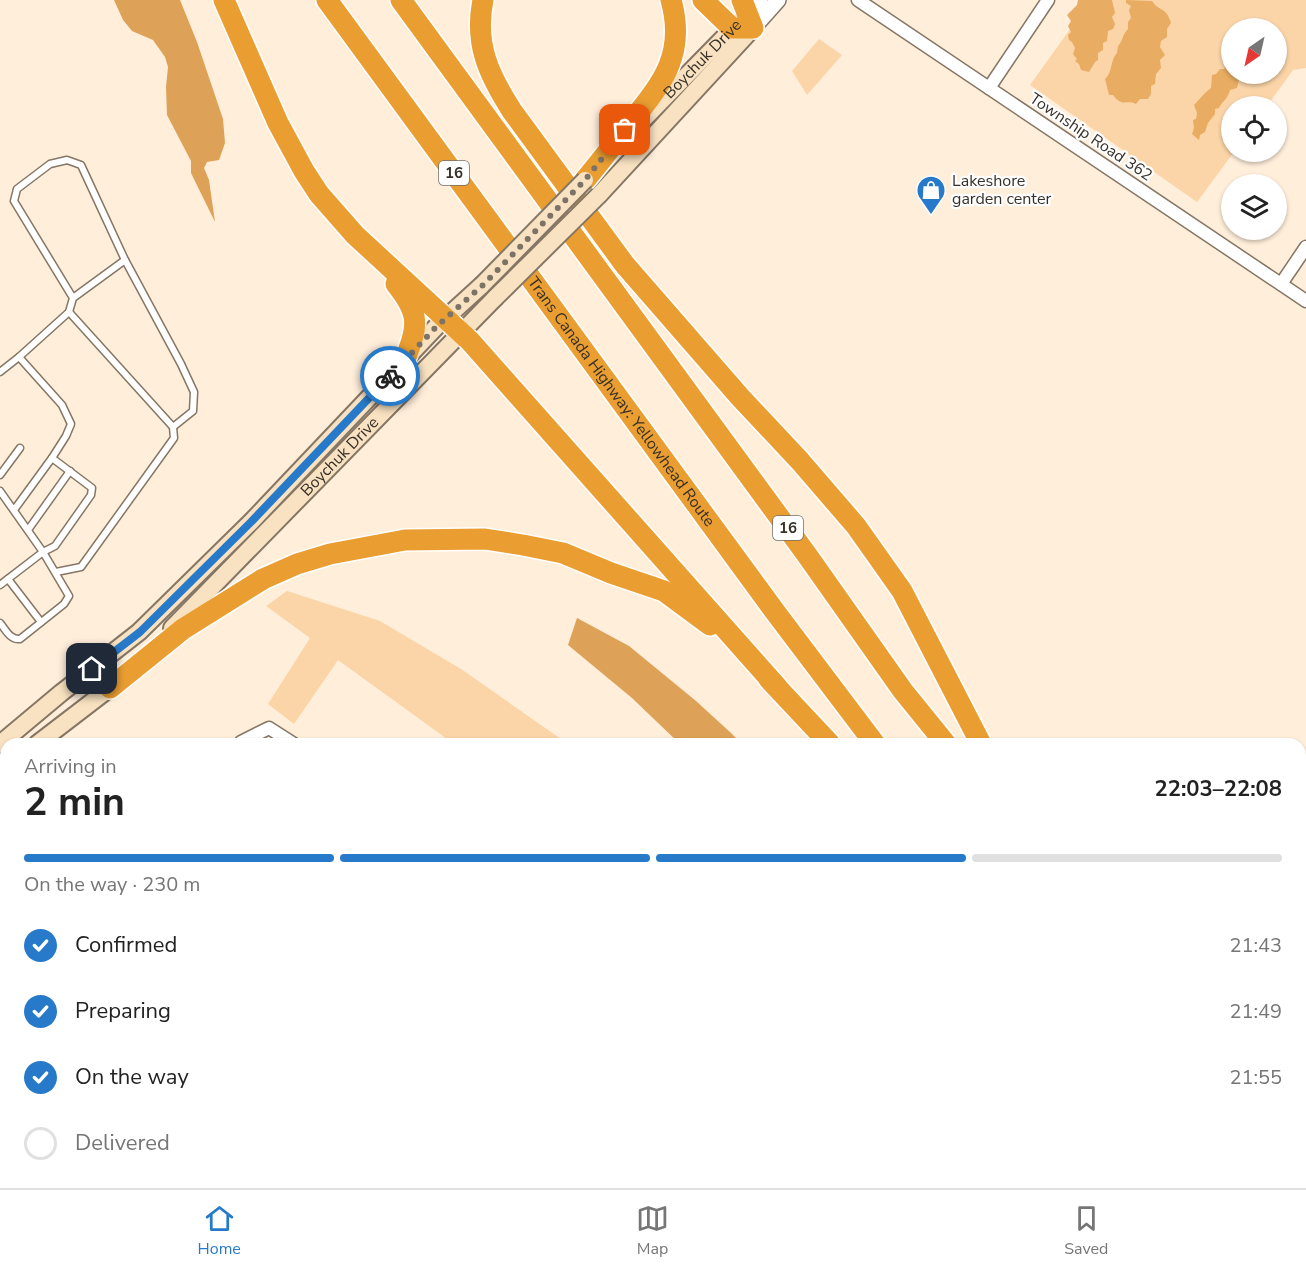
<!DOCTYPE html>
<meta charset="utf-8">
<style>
:root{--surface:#fff;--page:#f6f6f6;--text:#222;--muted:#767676;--line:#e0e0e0;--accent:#277ac9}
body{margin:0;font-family:"Nunito Sans",sans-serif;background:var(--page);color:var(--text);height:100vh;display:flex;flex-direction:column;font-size:22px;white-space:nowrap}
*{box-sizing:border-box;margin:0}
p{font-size:20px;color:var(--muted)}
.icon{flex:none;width:33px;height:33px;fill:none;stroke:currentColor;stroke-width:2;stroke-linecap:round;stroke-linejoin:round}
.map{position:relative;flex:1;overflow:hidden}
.drawer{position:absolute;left:0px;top:738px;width:1306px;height:450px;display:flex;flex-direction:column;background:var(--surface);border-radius:18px 18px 0 0;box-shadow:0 2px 4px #0004}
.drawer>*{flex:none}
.needle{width:39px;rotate:214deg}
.fabs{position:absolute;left:1221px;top:18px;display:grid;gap:12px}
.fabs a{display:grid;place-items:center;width:66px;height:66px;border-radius:50%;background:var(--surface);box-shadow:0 2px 4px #0004;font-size:30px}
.pin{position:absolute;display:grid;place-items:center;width:51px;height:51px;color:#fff;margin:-26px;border-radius:12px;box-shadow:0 3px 9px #0006}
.courier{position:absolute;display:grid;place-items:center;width:60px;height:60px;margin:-30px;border:4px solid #277ac9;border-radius:50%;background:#fff;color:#222;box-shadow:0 2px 8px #0007}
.head em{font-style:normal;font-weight:700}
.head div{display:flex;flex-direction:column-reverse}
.head{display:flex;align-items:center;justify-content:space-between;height:102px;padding:0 24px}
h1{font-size:39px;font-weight:700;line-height:45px}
.bar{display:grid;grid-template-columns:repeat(4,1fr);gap:9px 6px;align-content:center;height:72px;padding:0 24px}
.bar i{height:8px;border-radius:4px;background:var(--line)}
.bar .selected{background:var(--accent)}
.bar p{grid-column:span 4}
ol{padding:0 24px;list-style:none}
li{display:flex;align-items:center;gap:18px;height:66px}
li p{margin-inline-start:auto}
li .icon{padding:6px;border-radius:50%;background:var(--accent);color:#fff;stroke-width:4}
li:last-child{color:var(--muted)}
li i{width:33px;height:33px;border:3px solid var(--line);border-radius:50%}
.menu{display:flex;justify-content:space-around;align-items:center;height:84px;border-top:2px solid var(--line);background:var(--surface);font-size:16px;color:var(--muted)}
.menu a{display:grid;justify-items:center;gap:3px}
.menu .selected{color:var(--accent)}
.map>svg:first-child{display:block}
.green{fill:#fbd5a8;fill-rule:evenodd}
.forest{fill:#e8ad62}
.water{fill:#dda257}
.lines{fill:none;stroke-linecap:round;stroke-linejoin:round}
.service-casing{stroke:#857665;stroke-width:9}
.minor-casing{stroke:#857665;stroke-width:15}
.tertiary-casing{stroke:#857665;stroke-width:18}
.secondary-casing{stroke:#857665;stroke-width:20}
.motorway-casing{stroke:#fff;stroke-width:24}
.service{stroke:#fff;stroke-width:6}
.minor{stroke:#fff;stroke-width:12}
.tertiary{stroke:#fff;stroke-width:15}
.secondary{stroke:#f9e2c1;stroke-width:16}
.motorway{stroke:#ea9e31;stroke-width:21}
.secondary-bridge-casing{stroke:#857665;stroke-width:20;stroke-linecap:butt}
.secondary-bridge{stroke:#f9e2c1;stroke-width:16}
.done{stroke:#7c7266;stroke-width:6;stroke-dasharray:0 10.8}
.route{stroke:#277ac9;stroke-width:8}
.labels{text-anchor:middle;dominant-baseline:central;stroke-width:4.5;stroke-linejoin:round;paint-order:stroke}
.shield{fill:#fefefe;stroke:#726e68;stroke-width:1.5}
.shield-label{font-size:15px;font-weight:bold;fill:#363028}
.street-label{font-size:16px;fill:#363028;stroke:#fefefe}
.poi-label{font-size:16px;fill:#363028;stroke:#fefefe;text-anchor:start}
</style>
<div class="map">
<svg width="1306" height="1188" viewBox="0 0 1306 1188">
<rect width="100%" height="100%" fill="#ffeeda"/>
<g class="green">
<path d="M 1091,0 L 1306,0 L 1306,68 L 1293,70 L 1267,106 L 1232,106 L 1232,152 L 1234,152 L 1197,202 L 1030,85 ZM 1232,28 L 1276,28 L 1276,74 L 1232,74 Z"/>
<polygon points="819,39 842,55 807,95 792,71"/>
<polygon points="287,591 380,621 461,669 568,744 454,744 338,660 294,724 268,704 310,638 266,606"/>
</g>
<g class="forest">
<polygon points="1078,0 1112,0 1115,13 1112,17 1115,24 1113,29 1108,31 1107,41 1103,43 1103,50 1098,53 1098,60 1095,62 1089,72 1081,70 1079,64 1075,61 1077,59 1073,54 1075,48 1072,42 1069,40 1068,35 1071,32 1068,26 1071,21 1067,15 1077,5"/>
<path d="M 1126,0 L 1152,1 C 1159,12 1166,6 1171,23 L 1167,29 L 1167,37 L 1161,41 L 1160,47 L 1165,55 L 1160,60 L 1161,68 L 1156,74 L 1155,84 L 1151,86 L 1151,94 L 1148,99 L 1140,99 L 1136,104 C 1125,99 1123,108 1113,95 L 1109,95 L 1105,79 C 1113,72 1110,60 1117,53 L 1118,46 C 1123,41 1122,35 1128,29 L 1128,22 L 1131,18 L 1129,10 L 1131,6 L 1126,3 Z"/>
<path d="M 1226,65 L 1231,66 L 1232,74 L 1243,74 L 1239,79 L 1237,88 L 1230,90 C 1228,99 1223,100 1219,108 L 1215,109 L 1215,114 L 1208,123 L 1205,132 L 1200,135 L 1199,140 L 1192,134 L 1194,128 L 1193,120 L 1196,119 L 1197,113 L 1194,105 C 1200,99 1204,93 1211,88 L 1212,75 L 1216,74 L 1220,69 L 1224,69 Z"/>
</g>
<g class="water">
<polygon points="114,0 180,0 197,42 223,119 225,143 219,160 207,162 204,168 209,180 215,222 191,173 191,161 167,115 166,87 168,67 165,57 153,40 132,31 123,20"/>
<polygon points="577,618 629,646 696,701 731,733 742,744 680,744 632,698 568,645"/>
</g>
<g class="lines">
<g class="service-casing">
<g id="service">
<polyline points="125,260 181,364 194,392 193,411 173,427"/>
<polyline points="69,312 73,298 14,201 17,189 50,164 67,160 81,165 125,260 73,298"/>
<polyline points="19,357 62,405 71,424 66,436 52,458"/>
<polyline points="0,372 19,357 69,312 173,427 174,438 81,567 56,572"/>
<polyline points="0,475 20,448"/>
<polyline points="0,491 43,552 55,546 91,495 92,488 52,458 14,510"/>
<polyline points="28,530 70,471"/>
<polyline points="8,579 41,622"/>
<path d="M 0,585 L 43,552 L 69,596 L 64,604 L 20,639 C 10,640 6,630 0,623"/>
</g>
</g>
<g class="minor-casing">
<g id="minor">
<polyline points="858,0 1306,301"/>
<polyline points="989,88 1048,0"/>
<polyline points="1281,284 1306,247"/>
<polyline points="240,744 241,742 269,728 294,744"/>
<polyline points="0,1048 6,1052"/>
<polyline points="0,1103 6,1094"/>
<polyline points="121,1182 130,1188"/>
<polyline points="675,1182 683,1188"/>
<polyline points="938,1182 947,1188"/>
<polyline points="64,1188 68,1182"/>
<polyline points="533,1188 537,1182"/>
</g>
</g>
<g class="tertiary-casing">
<g id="tertiary">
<polyline points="748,14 760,0"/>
<polyline points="753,28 778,0"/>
<polyline points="0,882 6,890"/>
<polyline points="0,903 6,907"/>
<polyline points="397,1182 406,1188"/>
</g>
</g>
<g class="secondary-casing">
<g id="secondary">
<path id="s1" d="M 641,122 L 741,20"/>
<polyline points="599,195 753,28"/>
<path id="s2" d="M 172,628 L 495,298"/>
<polyline points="0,744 61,693 139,632 251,522 436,327 482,285"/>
<polyline points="37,744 110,688 119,679"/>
<polyline points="0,777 6,771"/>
</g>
</g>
<g class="motorway-casing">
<g id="motorway">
<polyline points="224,0 278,123 304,171 319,194 355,235 470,341 777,687"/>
<path id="s3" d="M 327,0 L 776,613 L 875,744"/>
<polyline points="401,0 807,555 903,691 946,744"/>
<path d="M 483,0 C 474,44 489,75 512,111 L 625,265 L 740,397 L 800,461 L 856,526 L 902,591 L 981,744"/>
<polyline points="703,0 732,28 753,28 742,0"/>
<path d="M 585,180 C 601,161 616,141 631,122 C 663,82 686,54 671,0"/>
<path d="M 396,284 C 421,315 418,326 404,362"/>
<polyline points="769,679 830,744"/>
<polyline points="110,688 183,629 263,579 297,564 330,554 405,540 485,539 523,545 563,553 611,573 664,591 710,625"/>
<polyline points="1300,1141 1306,1146"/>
<polyline points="1249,1182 1256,1188"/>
</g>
</g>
<use href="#service" class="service"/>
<use href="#minor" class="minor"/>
<use href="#tertiary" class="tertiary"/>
<use href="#secondary" class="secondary"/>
<use href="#motorway" class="motorway"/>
<g class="secondary-bridge-casing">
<g id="secondary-bridge">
<polyline points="482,285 585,180"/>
<polyline points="495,298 599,195"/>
</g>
</g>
<use href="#secondary-bridge" class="secondary-bridge"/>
</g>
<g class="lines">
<polyline class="done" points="390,376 436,327 483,285 585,180 625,130"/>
<polyline class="route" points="92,669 140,632 251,522 390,376"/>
</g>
<defs>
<g id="shop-pin" transform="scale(1.5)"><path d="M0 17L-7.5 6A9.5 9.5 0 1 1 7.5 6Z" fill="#277ac9" stroke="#fefefe"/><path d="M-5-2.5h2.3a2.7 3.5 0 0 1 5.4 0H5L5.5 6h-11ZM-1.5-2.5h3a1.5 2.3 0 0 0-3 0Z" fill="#fff"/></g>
</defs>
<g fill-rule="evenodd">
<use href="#shop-pin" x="931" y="190"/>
</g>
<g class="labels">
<g class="shield">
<rect x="439" y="161" width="30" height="24" rx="4.5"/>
<rect x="773" y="516" width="30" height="24" rx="4.5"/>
</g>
<g class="shield-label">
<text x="454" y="173">16</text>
<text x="788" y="528">16</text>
</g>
<g class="street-label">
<text stroke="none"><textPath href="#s1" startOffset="88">Boychuk Drive</textPath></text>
<text transform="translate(1091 137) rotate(34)">Township Road 362</text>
<text stroke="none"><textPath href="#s3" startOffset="498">Trans Canada Highway: Yellowhead Route</textPath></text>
<text stroke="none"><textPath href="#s2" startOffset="240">Boychuk Drive</textPath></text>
</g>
<g class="poi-label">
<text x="952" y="181">Lakeshore<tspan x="952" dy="18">garden center</tspan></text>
</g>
</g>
</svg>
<div class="fabs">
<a><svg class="needle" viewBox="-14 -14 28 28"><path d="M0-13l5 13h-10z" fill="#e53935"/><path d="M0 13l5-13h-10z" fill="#767676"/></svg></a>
<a><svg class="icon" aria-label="locate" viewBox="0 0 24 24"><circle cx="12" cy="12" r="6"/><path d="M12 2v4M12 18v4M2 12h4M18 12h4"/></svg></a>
<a><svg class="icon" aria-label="layers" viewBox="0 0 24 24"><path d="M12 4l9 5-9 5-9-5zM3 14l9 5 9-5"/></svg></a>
</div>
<div class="pin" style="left:625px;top:130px;background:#ea580c"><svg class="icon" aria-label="bag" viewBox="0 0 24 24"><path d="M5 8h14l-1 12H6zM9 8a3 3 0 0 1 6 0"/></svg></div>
<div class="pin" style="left:92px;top:669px;background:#1f2937"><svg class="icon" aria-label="home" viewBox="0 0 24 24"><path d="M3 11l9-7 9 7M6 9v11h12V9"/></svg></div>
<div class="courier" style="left:390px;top:376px"><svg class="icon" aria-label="bike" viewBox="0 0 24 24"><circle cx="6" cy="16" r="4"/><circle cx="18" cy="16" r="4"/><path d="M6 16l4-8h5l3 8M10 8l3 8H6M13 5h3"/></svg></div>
<section class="drawer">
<div class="head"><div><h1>2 min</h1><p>Arriving in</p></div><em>22:03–22:08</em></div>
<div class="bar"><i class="selected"></i><i class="selected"></i><i class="selected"></i><i></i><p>On the way · 230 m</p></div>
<ol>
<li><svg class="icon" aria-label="check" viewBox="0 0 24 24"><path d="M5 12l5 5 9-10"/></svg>Confirmed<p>21:43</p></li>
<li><svg class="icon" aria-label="check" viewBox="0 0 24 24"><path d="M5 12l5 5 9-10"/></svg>Preparing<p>21:49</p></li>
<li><svg class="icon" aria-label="check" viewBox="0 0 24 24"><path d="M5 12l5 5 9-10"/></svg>On the way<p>21:55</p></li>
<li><i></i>Delivered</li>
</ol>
</section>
</div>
<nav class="menu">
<a class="selected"><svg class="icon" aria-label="home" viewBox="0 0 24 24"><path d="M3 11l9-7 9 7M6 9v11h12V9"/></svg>Home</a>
<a><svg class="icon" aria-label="map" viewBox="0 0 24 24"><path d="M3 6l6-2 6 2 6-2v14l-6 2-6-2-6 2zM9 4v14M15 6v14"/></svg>Map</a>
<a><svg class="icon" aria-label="saved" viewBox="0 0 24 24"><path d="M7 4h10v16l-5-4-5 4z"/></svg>Saved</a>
</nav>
